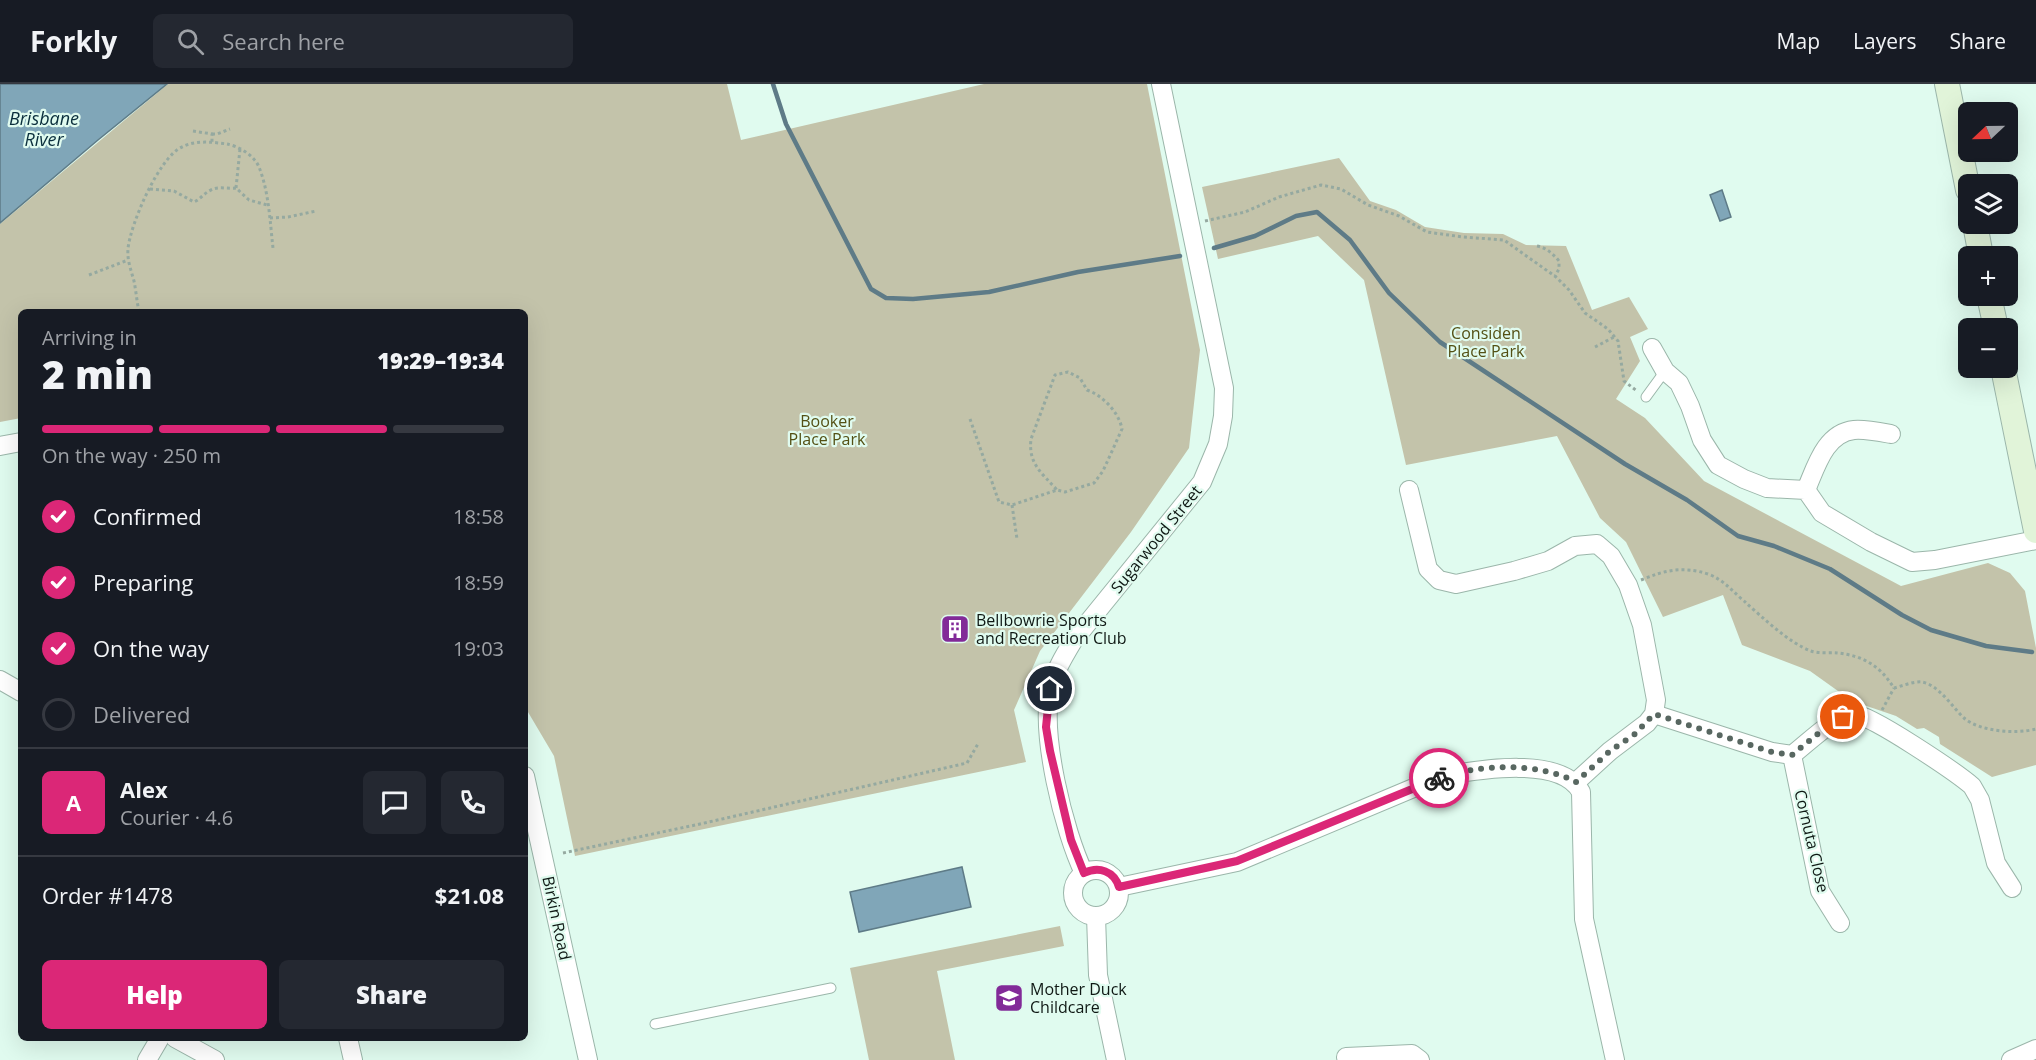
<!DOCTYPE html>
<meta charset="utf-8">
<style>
:root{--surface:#171b24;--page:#242831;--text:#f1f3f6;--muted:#9ea1a6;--line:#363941;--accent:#db2777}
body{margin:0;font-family:"Open Sans",sans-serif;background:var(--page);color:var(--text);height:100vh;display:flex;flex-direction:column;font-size:22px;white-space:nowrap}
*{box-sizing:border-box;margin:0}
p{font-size:20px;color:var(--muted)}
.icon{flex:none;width:33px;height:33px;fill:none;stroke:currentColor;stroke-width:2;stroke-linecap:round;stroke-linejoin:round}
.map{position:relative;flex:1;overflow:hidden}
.panel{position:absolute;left:18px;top:225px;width:510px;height:732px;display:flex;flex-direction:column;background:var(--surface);border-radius:9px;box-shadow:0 6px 24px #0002}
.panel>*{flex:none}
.needle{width:39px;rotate:248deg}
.controls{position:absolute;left:1958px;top:18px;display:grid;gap:12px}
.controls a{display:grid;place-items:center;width:60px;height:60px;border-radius:9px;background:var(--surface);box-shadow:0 6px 24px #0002;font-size:30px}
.pin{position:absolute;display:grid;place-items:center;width:51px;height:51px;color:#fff;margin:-26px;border:3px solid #fff;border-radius:50%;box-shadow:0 2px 6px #0007}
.courier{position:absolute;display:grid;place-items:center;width:60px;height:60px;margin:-30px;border:4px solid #db2777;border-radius:50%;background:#fff;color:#222;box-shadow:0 2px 8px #0007}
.summary em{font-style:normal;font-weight:800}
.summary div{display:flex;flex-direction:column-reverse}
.summary{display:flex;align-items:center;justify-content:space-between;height:102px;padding:0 24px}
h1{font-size:39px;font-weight:800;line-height:45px}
.bar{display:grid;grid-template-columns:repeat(4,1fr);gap:9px 6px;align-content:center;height:72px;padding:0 24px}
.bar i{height:8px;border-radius:4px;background:var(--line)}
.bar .current{background:var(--accent)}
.bar p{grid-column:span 4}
.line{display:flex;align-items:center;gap:15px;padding:0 24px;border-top:2px solid var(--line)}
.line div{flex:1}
.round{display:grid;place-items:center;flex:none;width:63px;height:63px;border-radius:9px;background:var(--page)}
ol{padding:0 24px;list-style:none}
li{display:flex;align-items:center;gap:18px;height:66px}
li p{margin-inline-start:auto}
li .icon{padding:6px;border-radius:50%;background:var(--accent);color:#fff;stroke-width:4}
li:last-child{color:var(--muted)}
li i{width:33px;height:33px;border:3px solid var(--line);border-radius:50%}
.action{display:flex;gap:12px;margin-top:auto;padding:12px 24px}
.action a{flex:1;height:69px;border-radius:9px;background:var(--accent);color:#fff;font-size:24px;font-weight:800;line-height:69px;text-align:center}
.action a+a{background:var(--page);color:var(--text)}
header{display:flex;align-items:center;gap:36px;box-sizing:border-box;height:84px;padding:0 30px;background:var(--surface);border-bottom:2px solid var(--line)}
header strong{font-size:28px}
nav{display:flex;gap:33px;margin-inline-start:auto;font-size:21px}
.search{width:420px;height:54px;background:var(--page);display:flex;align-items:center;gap:15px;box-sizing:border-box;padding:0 21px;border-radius:9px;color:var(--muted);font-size:22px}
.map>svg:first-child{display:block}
.green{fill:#c3c3aa}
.water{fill:#80a6b8;stroke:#5e7b87;stroke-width:1.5}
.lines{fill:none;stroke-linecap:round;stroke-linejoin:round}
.stream{stroke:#5e7b87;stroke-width:4.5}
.lane-casing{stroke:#9bb6aa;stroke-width:11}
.street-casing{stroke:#9bb6aa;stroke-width:20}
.secondary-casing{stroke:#9bb6aa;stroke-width:26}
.path{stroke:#95a9a0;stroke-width:3;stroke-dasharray:3 3;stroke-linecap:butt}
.lane{stroke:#fff;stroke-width:9}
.street{stroke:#fff;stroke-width:18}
.secondary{stroke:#e1f4d9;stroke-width:24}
.done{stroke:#586761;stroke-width:6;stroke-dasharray:0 10.8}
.route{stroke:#db2777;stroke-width:8}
.labels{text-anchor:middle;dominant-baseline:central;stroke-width:4.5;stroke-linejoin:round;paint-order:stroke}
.park-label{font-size:16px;fill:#535014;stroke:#e0fbef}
.street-label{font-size:16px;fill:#0f1814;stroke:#e0fbef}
.poi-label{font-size:16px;fill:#0f1814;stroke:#e0fbef;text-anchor:start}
.water-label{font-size:18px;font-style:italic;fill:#0b2f3d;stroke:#e0fbef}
</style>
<header>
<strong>Forkly</strong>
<div class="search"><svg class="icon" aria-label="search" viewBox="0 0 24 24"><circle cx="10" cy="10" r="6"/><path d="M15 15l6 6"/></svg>Search here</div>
<nav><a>Map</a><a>Layers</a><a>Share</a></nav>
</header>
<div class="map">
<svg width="2036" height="976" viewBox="0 0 2036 976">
<rect width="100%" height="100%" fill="#e0fbef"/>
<g class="green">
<polygon points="168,0 727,0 741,56 984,0 1147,0 1200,266 1189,364 1131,448 1040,567 1014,626 1026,678 575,772 554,672 525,623 525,228 21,228 21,334 0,338 0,140"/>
<polygon points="1339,74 1370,117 1396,126 1425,143 1464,149 1503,150 1526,161 1566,162 1592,226 1629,213 1648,245 1630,253 1640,277 1616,315 1645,334 1704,397 1901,502 1988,479 2010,489 2025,507 2036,564 2036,681 1992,693 1940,660 1939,653 1924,644 1917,645 1896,632 1852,617 1810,587 1742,561 1723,511 1663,533 1626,458 1600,434 1557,352 1406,381 1364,196 1318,152 1218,175 1202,103"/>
<polygon points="1060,842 1064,862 937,887 955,976 869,976 850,884"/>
</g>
<g class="water">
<polygon points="0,0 167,0 98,56 0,139"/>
<polygon points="1722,106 1731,133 1720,137 1710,111"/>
<polygon points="962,783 971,823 859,848 850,808"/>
</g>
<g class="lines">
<g class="stream">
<polyline points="773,0 786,40 857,178 871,205 886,214 913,215 989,208 1078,188 1180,172"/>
<polyline points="1214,164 1255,152 1296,132 1317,128 1350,156 1389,209 1440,258 1625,380 1687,416 1738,452 1774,462 1830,485 1902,531 1931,546 1986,562 2032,568"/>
</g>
<g class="lane-casing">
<g id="lane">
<polyline points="1646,313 1665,287"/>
<polyline points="655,940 831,904"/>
</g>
</g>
<g class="street-casing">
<g id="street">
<polyline points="1652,264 1665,287 1679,299 1690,322 1702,356 1718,381 1744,395 1767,404 1806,406 1822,429 1871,458 1912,478 1935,476 2036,456"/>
<polyline points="0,362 21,358"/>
<polyline points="1409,406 1428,485 1439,496 1456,500 1514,487 1548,477 1575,462 1597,460 1611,472 1628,501 1642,541 1656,616 1654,630 1647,639 1610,667 1576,698"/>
<path d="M 1806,406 C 1816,383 1825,349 1854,346 C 1865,345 1880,348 1891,350"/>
<polyline points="0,596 21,608"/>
<path d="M 1654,630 L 1772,668 L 1792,671 C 1807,660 1836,630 1854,630 C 1870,630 1957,689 1972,702 L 1980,716 L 1996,779 L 2012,804"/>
<polyline points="1792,671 1820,807 1840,839"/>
<polyline points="525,692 588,976"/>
<circle cx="1096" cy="809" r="23"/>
<path d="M 1084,789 C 1064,748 1039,647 1051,603 C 1055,587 1064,572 1073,557 L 1202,398 L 1218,360 L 1223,332 L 1224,304 L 1161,0"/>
<path d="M 1119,803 L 1237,778 L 1442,692 C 1477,686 1561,671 1581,708 L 1584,835 L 1615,976"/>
<polyline points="1096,832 1098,891 1116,976"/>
<polyline points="175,954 215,976"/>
<polyline points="348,954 353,976"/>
<polyline points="1346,973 1412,970 1420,976"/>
<polyline points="147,976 160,954"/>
<polyline points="2011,976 2036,965"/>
</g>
</g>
<g class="secondary-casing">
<g id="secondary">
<polyline points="1947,0 1968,106"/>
<polyline points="1975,140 1981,172"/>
<polyline points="1989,212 1996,244"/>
<polyline points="2003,284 2036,447"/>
</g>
</g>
<g class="path">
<polyline points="193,47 212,50 212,58"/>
<polyline points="212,50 217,50 230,45"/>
<polyline points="236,104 240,65"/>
<path d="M 150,105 L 174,107 L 194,118 C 201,115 204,109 211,106 C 218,102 228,105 236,104 L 249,116 L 267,121"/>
<polyline points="270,134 288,133 316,127"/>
<polyline points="1205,137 1245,128 1279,113 1321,101 1341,105 1368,121 1399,132 1427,148 1463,153 1504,156 1556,193 1569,206 1585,229 1608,245 1618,257 1624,297 1637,307"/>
<path d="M 1537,162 C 1547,164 1553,170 1559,177 L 1559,185 L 1555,192"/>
<polyline points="89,191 128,176"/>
<path d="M 139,228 C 137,218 136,207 134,197 C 131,186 127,176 128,165 C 130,141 159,73 182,63 C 195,56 212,58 227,60 C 238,62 254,71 259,83 C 269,108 270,138 273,164"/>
<polyline points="1595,263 1614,253"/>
<path d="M 970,335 L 999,418 L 1012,421 L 1057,406 L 1065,408 L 1094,399 L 1103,387 L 1122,345 C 1119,328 1102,311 1087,306 L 1080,294 L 1068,288 L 1055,291 L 1031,355 C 1028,380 1042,389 1057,406"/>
<polyline points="1012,421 1017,455"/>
<path d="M 1641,496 C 1665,486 1683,482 1708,490 C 1724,496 1732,507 1744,517 C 1762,533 1789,559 1811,567 C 1819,570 1830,568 1838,569 C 1864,572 1880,582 1894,604"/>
<path d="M 1894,604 C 1902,602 1914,597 1922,598 C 1939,601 1952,623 1964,634 C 1980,648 2017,650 2036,645"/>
<polyline points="1882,626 1894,604"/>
<polyline points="563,769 700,740 967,679 979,658"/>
</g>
<use href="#lane" class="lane"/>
<use href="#street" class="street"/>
<use href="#secondary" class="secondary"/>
</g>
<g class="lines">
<path class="done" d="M 1439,694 C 1479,680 1539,678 1576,698 L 1610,667 L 1635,650 L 1654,630 L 1772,668 L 1792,671 L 1831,639 L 1843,633"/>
<path class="route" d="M 1050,605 L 1046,643 L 1050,667 L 1071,756 L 1084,789 C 1099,782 1114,787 1119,803 L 1237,777 L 1439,694"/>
</g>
<defs>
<g id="building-square" transform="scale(1.5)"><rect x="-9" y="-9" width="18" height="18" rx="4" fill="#822a98" stroke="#e0fbef"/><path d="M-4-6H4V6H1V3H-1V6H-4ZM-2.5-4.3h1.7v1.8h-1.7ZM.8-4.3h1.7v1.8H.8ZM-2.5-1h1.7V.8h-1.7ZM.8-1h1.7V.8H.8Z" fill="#fff"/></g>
<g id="school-square" transform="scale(1.5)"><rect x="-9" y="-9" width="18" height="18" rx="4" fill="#822a98" stroke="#e0fbef"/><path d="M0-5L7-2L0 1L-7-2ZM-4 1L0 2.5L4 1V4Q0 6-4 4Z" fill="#fff"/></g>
</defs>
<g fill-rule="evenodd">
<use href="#building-square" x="955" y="545"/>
<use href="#school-square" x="1009" y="914"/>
</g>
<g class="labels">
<g class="park-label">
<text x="1486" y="249">Considen<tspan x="1486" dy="18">Place Park</tspan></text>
<text x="827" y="337">Booker<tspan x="827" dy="18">Place Park</tspan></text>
</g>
<g class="street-label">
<text transform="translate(1156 455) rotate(-51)">Sugarwood Street</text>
<text transform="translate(1812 757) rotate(77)">Cornuta Close</text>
<text transform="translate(557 834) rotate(78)">Birkin Road</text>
</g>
<g class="poi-label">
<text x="976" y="536">Bellbowrie Sports<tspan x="976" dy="18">and Recreation Club</tspan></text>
<text x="1030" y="905">Mother Duck<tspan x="1030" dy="18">Childcare</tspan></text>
</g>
<g class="water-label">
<text x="44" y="34">Brisbane<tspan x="44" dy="21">River</tspan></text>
</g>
</g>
</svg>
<div class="controls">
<a><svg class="needle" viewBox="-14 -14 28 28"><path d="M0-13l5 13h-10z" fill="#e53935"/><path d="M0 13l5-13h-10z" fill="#9ea1a6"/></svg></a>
<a><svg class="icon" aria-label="layers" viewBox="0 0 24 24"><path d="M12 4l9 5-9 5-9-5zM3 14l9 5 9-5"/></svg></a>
<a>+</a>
<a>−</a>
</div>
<div class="pin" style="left:1843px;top:633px;background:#ea580c"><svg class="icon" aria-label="bag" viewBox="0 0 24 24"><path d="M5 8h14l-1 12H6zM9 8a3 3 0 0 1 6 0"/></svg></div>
<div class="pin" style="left:1050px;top:605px;background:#1f2937"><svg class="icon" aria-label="home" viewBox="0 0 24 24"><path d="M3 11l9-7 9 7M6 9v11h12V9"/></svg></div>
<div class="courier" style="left:1439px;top:694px"><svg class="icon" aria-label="bike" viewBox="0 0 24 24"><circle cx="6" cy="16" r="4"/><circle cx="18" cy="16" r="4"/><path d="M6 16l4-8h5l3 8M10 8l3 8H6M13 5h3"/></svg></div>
<section class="panel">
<div class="summary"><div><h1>2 min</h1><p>Arriving in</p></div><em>19:29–19:34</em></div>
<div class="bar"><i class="current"></i><i class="current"></i><i class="current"></i><i></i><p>On the way · 250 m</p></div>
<ol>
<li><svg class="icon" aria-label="check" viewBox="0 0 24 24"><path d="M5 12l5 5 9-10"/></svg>Confirmed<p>18:58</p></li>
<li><svg class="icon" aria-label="check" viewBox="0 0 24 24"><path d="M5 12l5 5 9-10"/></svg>Preparing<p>18:59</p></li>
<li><svg class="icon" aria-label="check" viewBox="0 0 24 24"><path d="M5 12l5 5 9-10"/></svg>On the way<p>19:03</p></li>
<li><i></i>Delivered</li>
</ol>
<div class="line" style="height:108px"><b class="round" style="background:var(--accent);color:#fff">A</b><div><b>Alex</b><p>Courier · 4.6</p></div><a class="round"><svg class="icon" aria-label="chat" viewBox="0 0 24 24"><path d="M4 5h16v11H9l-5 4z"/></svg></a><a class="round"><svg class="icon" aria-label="phone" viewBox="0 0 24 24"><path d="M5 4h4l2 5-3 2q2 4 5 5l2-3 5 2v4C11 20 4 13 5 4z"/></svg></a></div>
<div class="line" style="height:78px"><div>Order #1478</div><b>$21.08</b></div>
<div class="action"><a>Help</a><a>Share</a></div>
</section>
</div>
